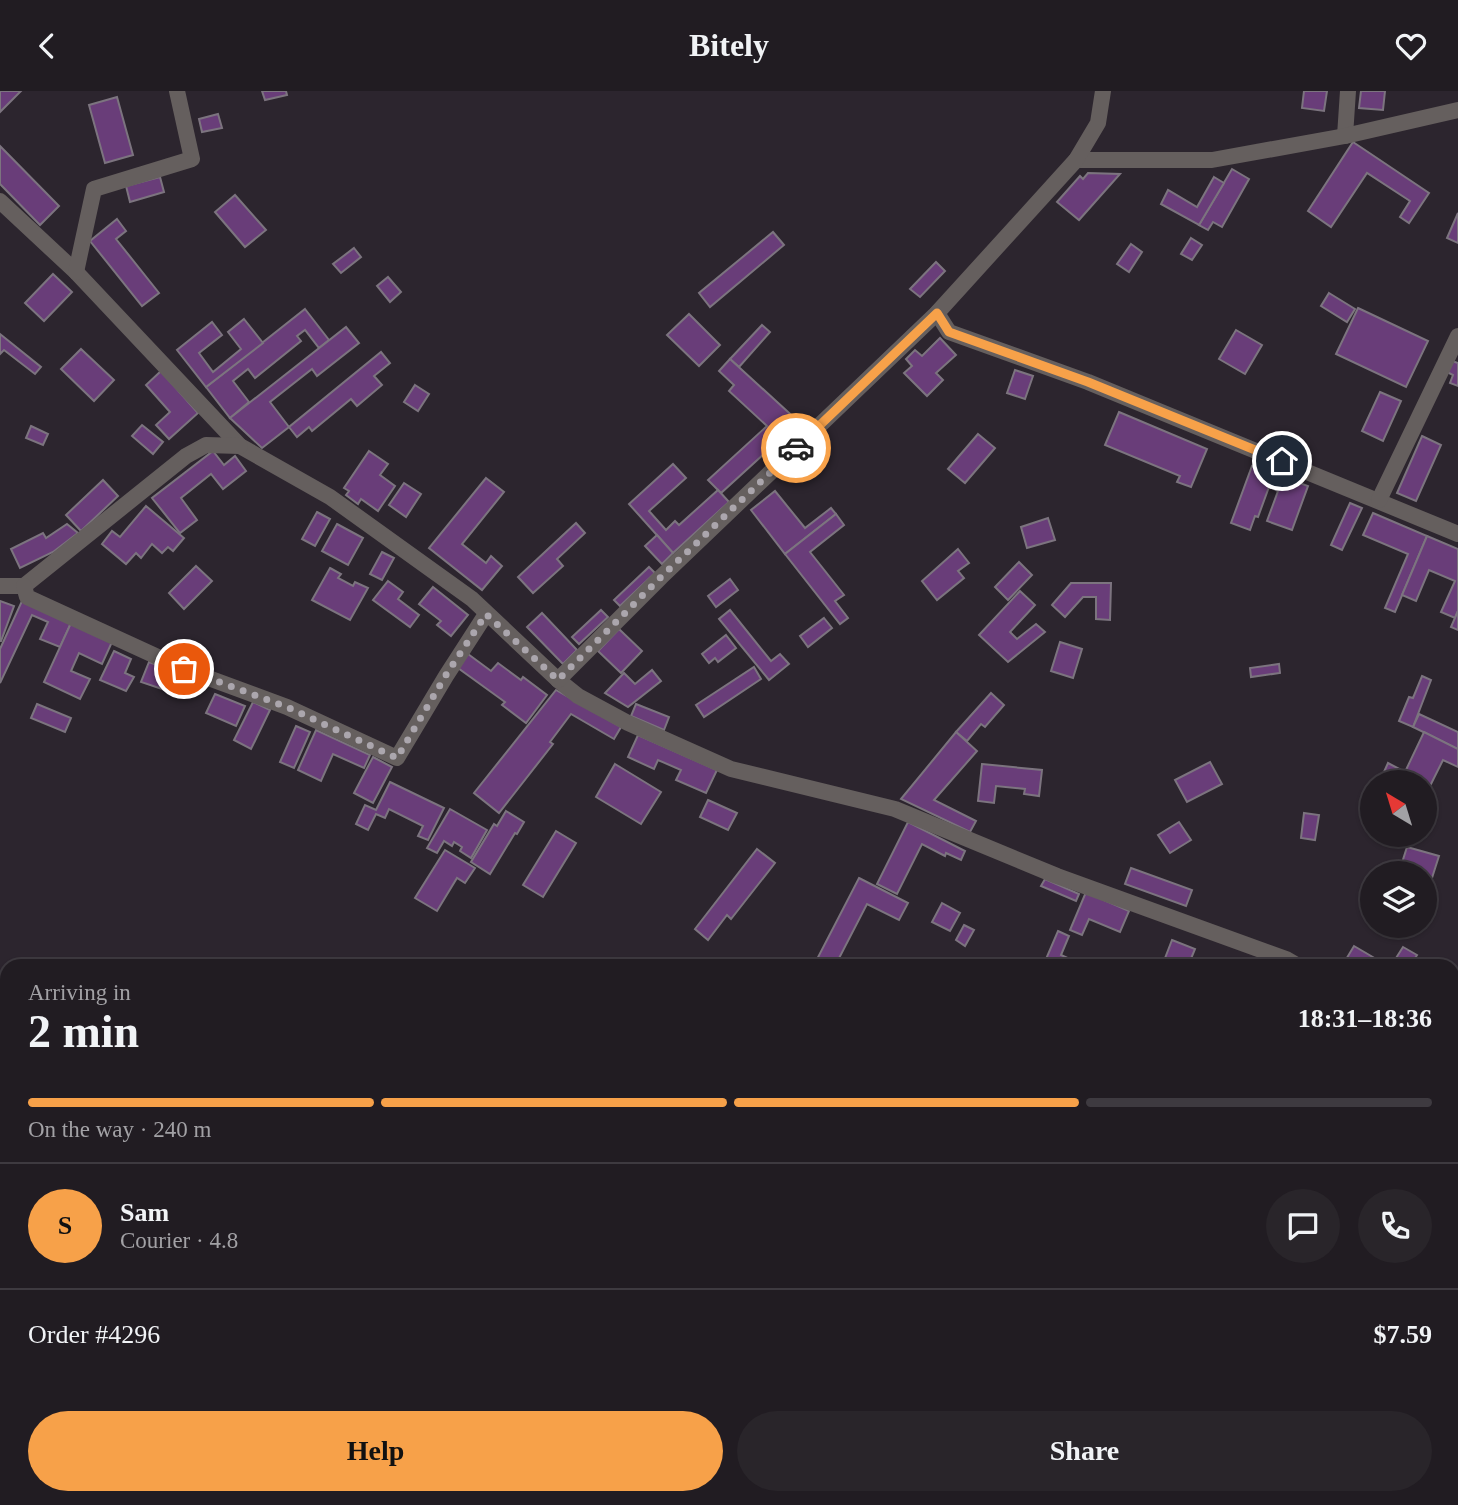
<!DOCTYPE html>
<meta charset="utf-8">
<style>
:root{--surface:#211c22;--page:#29252a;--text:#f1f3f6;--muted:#a2a1a5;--line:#3e3a40;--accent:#f7a149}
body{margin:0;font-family:"Times New Roman",serif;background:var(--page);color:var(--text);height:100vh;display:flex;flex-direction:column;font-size:26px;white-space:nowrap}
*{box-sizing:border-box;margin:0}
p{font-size:23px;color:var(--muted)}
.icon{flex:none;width:38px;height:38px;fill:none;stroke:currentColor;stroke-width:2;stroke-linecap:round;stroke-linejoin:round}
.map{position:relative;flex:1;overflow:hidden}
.side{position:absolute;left:0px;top:868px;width:1460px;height:546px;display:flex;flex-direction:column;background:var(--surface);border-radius:21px 21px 0 0;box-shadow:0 2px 5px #0004,0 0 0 2px var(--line)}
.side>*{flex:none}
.needle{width:46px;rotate:322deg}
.buttons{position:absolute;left:1360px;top:679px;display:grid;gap:14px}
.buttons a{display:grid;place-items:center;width:77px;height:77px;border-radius:50%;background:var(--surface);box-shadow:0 2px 5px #0004,0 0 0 2px var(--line);font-size:35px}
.pin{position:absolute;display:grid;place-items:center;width:60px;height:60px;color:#fff;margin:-30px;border:4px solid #fff;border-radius:50%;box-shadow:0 2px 7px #0007}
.courier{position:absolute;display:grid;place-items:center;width:70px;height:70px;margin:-35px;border:5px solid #f7a149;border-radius:50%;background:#fff;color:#222;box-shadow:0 2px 9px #0007}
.headline em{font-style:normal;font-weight:700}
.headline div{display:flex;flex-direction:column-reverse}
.headline{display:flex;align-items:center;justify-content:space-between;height:119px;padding:0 28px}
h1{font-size:46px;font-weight:700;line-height:52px}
.bar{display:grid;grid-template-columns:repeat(4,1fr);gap:10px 7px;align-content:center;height:84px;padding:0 28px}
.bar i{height:9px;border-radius:5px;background:var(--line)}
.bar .current{background:var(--accent)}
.bar p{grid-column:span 4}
.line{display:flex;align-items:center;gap:18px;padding:0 28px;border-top:2px solid var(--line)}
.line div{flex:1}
.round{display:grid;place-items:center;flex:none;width:74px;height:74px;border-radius:37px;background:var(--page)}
.action{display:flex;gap:14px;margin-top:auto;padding:14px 28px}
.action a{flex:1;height:80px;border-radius:42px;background:var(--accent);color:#111;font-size:28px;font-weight:700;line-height:80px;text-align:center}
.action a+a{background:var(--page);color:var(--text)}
header{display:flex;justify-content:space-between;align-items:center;height:91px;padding:0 28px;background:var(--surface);font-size:32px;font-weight:700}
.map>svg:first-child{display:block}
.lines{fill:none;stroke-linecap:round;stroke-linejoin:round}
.river{stroke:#3d65a1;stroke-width:28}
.building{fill:#693d79;stroke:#7c747f;stroke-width:2}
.minor{stroke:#655f5e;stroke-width:16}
.done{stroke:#aba6ad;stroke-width:7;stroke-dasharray:0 12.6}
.route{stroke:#f7a149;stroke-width:9}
</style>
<header><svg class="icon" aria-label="back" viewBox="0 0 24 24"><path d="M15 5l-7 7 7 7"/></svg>Bitely<svg class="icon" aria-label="heart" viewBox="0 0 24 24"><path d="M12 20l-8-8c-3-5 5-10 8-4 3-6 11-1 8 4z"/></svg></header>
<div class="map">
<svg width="1458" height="1414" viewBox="0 0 1458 1414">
<rect width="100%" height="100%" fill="#2c252e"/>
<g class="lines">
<g class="river">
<polyline points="0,1138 7,1147"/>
<polyline points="797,1407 801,1414"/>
</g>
</g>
<g class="building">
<polygon points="0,0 21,0 0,21"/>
<polygon points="262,0 286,0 287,4 265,9"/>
<polygon points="1304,0 1327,0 1324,20 1302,17"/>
<polygon points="1361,0 1385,0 1383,19 1359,17"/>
<polygon points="117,6 133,64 105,72 89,14"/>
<polygon points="218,23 222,37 202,41 199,28"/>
<polygon points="1353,51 1429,102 1409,132 1400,126 1410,110 1367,82 1331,136 1308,120"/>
<polygon points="0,55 59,115 40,134 0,93"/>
<polygon points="1232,78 1249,88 1222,136 1213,131 1208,139 1199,134"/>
<polygon points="1088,82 1120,83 1079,129 1057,111 1080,85 1083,88"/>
<polygon points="160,86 164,101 130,111 126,95"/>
<polygon points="1214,86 1224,92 1199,134 1161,113 1168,99 1197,116"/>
<polygon points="235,104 266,139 245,156 215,121"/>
<polygon points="1458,122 1458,152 1447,147"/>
<polygon points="117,128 126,140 116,148 159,202 142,215 90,150"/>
<polygon points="773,141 784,154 710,216 699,202"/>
<polygon points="1191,147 1202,154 1192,169 1181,163"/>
<polygon points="1131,153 1142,161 1129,181 1117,173"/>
<polygon points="354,157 361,166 341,182 333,173"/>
<polygon points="936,171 945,180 920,206 910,198"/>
<polygon points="53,183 72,201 44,230 25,212"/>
<polygon points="388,186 401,201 390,211 377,195"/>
<polygon points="1329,202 1355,218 1347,231 1321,215"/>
<polygon points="1358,217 1428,250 1406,296 1336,263"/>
<polygon points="305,218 329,249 319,257 305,239 297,245 301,250 255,287 248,278 233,290 249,311 230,327 206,296"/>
<polygon points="689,223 720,254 699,275 667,244"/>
<polygon points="244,228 263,252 206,296 177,259 212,231 222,244 199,262 213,281 241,258 228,241"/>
<polygon points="762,234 770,241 739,276 730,268"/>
<polygon points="346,236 359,252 317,285 312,278 270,311 289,336 262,357 230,327"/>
<polygon points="1236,239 1262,254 1245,283 1219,268"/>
<polygon points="0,243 41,276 35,283 4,259 0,263"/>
<polygon points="940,247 956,264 936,282 943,289 927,305 904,282 912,275 906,268 915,259 922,265"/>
<polygon points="81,258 114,289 94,310 61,278"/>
<polygon points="381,261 390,272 374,285 382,294 357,315 351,308 312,340 309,336 297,346 289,336"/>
<polygon points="730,268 799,331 721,402 708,389 767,335 729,300 734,294 719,280"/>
<polygon points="1452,270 1458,272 1458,295 1450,292 1453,284 1447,281"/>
<polygon points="1015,279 1033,285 1025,308 1007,302"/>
<polygon points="161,280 198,322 169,348 156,334 170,321 146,294"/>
<polygon points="415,294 429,303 418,320 404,311"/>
<polygon points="1380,301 1401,310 1383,350 1362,340"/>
<polygon points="1119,321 1207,358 1191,396 1177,391 1180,385 1105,354"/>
<polygon points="142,334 163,351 153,363 132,345"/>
<polygon points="31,335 48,343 43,354 26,347"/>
<polygon points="978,343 995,357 965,392 948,378"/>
<polygon points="1422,345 1441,354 1416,410 1397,402"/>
<polygon points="213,360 224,374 235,365 246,380 223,398 211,383 181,407 197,429 180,442 152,407"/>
<polygon points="369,360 388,373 380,384 395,395 378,420 361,408 358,413 346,404 349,400 344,397"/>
<polygon points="673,373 686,387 649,420 666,439 675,430 679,434 718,399 729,411 673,462 629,413"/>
<polygon points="1252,375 1308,395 1292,439 1267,430 1278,400 1269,396 1258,426 1255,425 1250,439 1231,432"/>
<polygon points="486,387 504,401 462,453 486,472 491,465 502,475 482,499 429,457"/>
<polygon points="103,389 118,405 81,440 66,424"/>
<polygon points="404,392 421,403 406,426 389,414"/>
<polygon points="775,400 805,437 831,417 836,423 785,463 751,419"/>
<polygon points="1350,412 1362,417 1342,459 1331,454"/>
<polygon points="146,415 184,447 173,460 168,456 162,462 152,453 141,467 136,462 126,473 102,453 112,440 120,446"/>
<polygon points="317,421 330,428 315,455 302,448"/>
<polygon points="1373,422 1427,445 1395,521 1385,517 1408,463 1363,444"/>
<polygon points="836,423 844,434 810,461 844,504 835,510 848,527 840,533 785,463"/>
<polygon points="1048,427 1055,449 1027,457 1021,436"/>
<polygon points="576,432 585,442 557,468 563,475 533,502 518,486"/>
<polygon points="67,433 78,442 53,461 20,477 11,458 43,442 46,447"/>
<polygon points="337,433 363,447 348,474 322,460"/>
<polygon points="657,444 673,462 662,473 645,455"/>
<polygon points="1427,445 1458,458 1458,520 1455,527 1441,521 1455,490 1429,479 1416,510 1402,504"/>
<polygon points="958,458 969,472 958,480 964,487 937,509 922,490"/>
<polygon points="382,461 394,467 382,489 370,483"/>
<polygon points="1019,471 1032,484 1008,509 995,496"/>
<polygon points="196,475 212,490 184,518 169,502"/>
<polygon points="649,476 655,482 620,515 614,509"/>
<polygon points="330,477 341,483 338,487 353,495 355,491 368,497 350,529 312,509"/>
<polygon points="730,488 738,499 716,516 708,505"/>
<polygon points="388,490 403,501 398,508 419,524 410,536 373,509"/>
<polygon points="1071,492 1111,492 1110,529 1096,528 1096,506 1083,506 1065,526 1052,514"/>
<polygon points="433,496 468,524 451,545 437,534 441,530 419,513"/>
<polygon points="1020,500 1035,514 1010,541 1017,548 1036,533 1045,541 1008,571 979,544"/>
<polygon points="0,510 14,515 1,550 0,550"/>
<polygon points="22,510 71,532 60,556 40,548 48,531 32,524 0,592 0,558"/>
<polygon points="601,519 608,526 579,553 572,546"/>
<polygon points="730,519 771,570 780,563 789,573 769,589 719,528"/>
<polygon points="1458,520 1458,539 1451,536"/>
<polygon points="542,522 577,559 563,573 527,536"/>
<polygon points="824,527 832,537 808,556 800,545"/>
<polygon points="71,532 112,551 102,573 79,562 71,580 90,588 80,608 44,591"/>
<polygon points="619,538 642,560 621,582 598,560"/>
<polygon points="726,544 736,557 718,571 715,567 709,572 702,563"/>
<polygon points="1060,551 1082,558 1073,587 1051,580"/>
<polygon points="114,560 131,568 125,582 134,586 126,600 100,589"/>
<polygon points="468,563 491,580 498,572 521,589 523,586 547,604 526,632 502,614 505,611 458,577"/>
<polygon points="149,571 199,590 183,605 141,591"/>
<polygon points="1279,573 1280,582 1251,586 1250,577"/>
<polygon points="754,576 761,588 704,626 696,614"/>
<polygon points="652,579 661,590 628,616 605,602 624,582 635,593"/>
<polygon points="1422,585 1431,589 1413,636 1399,630 1409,606 1413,607"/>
<polygon points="556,599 621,636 614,648 571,623 550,651 553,653 499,722 474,702"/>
<polygon points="991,602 1004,614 985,636 981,633 967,650 956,641"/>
<polygon points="215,603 245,615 236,635 206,622"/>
<polygon points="253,611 270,619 251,658 234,649"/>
<polygon points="37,613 71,627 65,641 31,627"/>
<polygon points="636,613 669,626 664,639 631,625"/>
<polygon points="1419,623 1458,641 1458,658 1413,636"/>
<polygon points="296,635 310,641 294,677 280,671"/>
<polygon points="316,639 370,664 364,677 333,663 321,690 298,679"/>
<polygon points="956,641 977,660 934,709 976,730 970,741 901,708"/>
<polygon points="1424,641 1458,658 1458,676 1443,669 1426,703 1424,691 1401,691 1383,683 1388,672 1405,681"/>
<polygon points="638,644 717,679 706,702 676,689 681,679 658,669 654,678 628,666"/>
<polygon points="373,666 392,676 373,712 354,702"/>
<polygon points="1210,671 1222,693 1187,711 1175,689"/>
<polygon points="615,673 661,701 641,733 596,706"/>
<polygon points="982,673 1042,679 1039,705 1024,703 1025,698 996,695 994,712 978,710"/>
<polygon points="390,691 444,717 428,749 418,745 423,735 389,718 385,727 376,723 368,739 356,733 365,714 376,719"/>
<polygon points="708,709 737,722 728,739 700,726"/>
<polygon points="450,718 487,739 471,767 460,760 462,756 454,751 452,755 444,750 437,762 427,757"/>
<polygon points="506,720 524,731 517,743 515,742 490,783 471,771 494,733 497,735"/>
<polygon points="1304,722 1319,724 1315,749 1301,747"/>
<polygon points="908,731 965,760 961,769 946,762 945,765 922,753 897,803 877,793"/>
<polygon points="1179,731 1191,749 1170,762 1158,744"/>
<polygon points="556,740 576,752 543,806 523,794"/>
<polygon points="1407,756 1439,765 1424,812 1424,782 1405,782 1406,777 1401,775"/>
<polygon points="757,758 775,772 731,828 727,824 708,849 695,838"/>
<polygon points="445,759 475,777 465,792 457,787 437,820 415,807"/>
<polygon points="1131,777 1192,799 1186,815 1125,793"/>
<polygon points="859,787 908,812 899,829 867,813 835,875 821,875 815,872"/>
<polygon points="1045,788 1079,803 1076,810 1041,795"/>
<polygon points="1086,801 1129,820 1120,841 1089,828 1082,844 1070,839"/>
<polygon points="942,812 960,822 950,840 932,831"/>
<polygon points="964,834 974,839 965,855 956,849"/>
<polygon points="1058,840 1069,845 1061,864 1085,875 1043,875"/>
<polygon points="1172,849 1195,858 1188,875 1162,875"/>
<polygon points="1354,855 1388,875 1342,875"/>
<polygon points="1403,856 1417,864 1410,875 1391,875"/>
<polygon points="1452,918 1458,921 1458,948 1452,945"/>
<polygon points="0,1319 7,1322 7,1343 0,1339"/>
<polygon points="116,1407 154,1407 151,1414 113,1414"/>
</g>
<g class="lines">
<g class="minor">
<polyline points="1345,45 1348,0"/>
<polyline points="1076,69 1212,69 1345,45 1458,19"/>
<polyline points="0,110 76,181 240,355 330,406 472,508 558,589 578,605 628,632 731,678 895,718 1057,785 1286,868 1298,875"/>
<polyline points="76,181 94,98 192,68 177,0"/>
<polyline points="937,222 949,241 1088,291 1458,443"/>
<polyline points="1379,409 1458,245"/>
<polyline points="0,495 24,495 186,365 206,354 240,355"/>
<polyline points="24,495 27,506 184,578 287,616 397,667 446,585 486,523"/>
<polyline points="558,589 661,486 937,222 1076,69 1098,32 1103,0"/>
<polyline points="1452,967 1458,970"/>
</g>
</g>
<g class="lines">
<polyline class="done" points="184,578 287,616 397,667 446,584 486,523 558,589 661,486 796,357"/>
<polyline class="route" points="796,357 937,222 949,241 1088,291 1282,370"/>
</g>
</svg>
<div class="buttons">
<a><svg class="needle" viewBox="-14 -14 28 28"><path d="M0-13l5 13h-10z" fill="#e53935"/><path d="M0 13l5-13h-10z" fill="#a2a1a5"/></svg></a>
<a><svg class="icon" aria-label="layers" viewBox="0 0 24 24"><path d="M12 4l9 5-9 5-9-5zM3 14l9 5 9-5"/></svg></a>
</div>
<div class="pin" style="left:184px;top:578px;background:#ea580c"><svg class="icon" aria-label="bag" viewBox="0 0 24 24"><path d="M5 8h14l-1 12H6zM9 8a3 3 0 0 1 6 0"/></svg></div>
<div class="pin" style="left:1282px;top:370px;background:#1f2937"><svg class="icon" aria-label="home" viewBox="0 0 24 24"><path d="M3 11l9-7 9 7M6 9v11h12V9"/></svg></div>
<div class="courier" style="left:796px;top:357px"><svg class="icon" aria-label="car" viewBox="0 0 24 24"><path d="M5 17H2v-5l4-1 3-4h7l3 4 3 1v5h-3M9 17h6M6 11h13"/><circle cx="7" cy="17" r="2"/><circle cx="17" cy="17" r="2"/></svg></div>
<section class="side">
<div class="headline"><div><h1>2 min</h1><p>Arriving in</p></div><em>18:31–18:36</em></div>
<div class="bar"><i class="current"></i><i class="current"></i><i class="current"></i><i></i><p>On the way · 240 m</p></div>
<div class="line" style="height:126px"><b class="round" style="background:var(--accent);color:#111">S</b><div><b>Sam</b><p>Courier · 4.8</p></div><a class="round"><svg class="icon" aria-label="chat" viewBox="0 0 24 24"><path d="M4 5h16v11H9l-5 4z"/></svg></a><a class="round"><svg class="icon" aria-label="phone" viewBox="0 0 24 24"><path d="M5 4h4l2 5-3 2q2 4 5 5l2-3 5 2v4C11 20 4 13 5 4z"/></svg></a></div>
<div class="line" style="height:91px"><div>Order #4296</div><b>$7.59</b></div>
<div class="action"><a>Help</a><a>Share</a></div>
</section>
</div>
